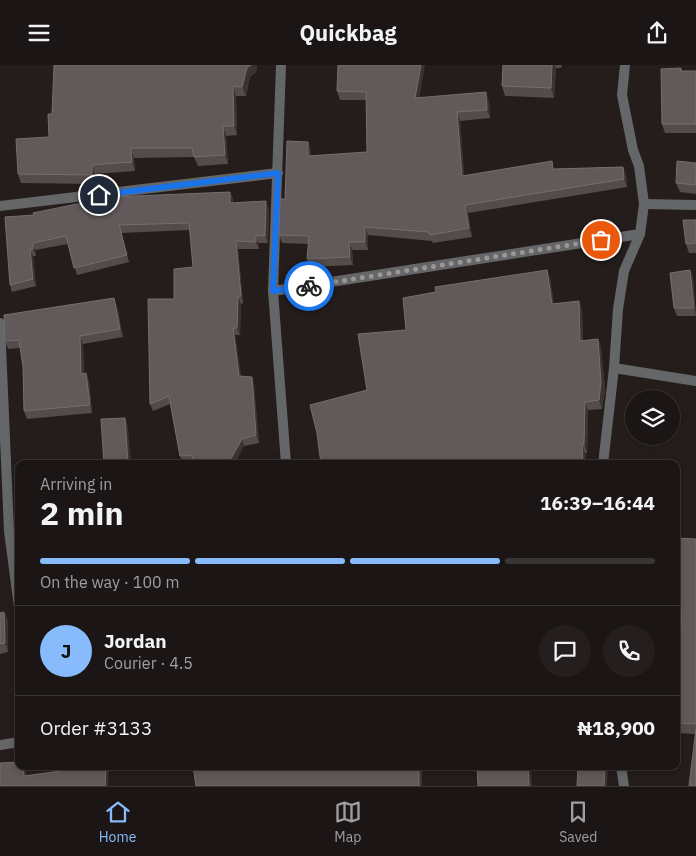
<!DOCTYPE html>
<meta charset="utf-8">
<style>
:root{--surface:#1b1615;--page:#241f1e;--text:#f1f3f6;--muted:#a09fa0;--line:#393534;--accent:#87bbfb}
body{margin:0;font-family:"IBM Plex Sans",sans-serif;background:var(--page);color:var(--text);height:100vh;display:flex;flex-direction:column;font-size:19px;white-space:nowrap}
*{box-sizing:border-box;margin:0}
p{font-size:16px;color:var(--muted)}
.icon{flex:none;width:28px;height:28px;fill:none;stroke:currentColor;stroke-width:2;stroke-linecap:round;stroke-linejoin:round}
.map{position:relative;flex:1;overflow:hidden}
.details{position:absolute;left:15px;top:395px;width:665px;height:310px;display:flex;flex-direction:column;background:var(--surface);border-radius:10px;box-shadow:0 2px 8px #0003,0 0 0 1px var(--line)}
.details>*{flex:none}
.fabs{position:absolute;left:625px;top:325px;display:grid;gap:10px}
.fabs a{display:grid;place-items:center;width:55px;height:55px;border-radius:50%;background:var(--surface);box-shadow:0 2px 8px #0003,0 0 0 1px var(--line);font-size:25px}
.pin{position:absolute;display:grid;place-items:center;width:42px;height:42px;color:#fff;margin:-21px;border:2px solid #fff;border-radius:50%;box-shadow:0 1px 5px #0007}
.courier{position:absolute;display:grid;place-items:center;width:50px;height:50px;margin:-25px;border:4px solid #1a73e8;border-radius:50%;background:#fff;color:#222;box-shadow:0 1px 6px #0007}
.head em{font-style:normal;font-weight:700}
.head div{display:flex;flex-direction:column-reverse}
.head{display:flex;align-items:center;justify-content:space-between;height:85px;padding:0 25px}
h1{font-size:32px;font-weight:700;line-height:38px}
.bar{display:grid;grid-template-columns:repeat(4,1fr);gap:8px 5px;align-content:center;height:60px;padding:0 25px}
.bar i{height:6px;border-radius:4px;background:var(--line)}
.bar .active{background:var(--accent)}
.bar p{grid-column:span 4}
.line{display:flex;align-items:center;gap:12px;padding:0 25px;border-top:1px solid var(--line)}
.line div{flex:1}
.round{display:grid;place-items:center;flex:none;width:52px;height:52px;border-radius:26px;background:var(--page)}
header{display:flex;justify-content:space-between;align-items:center;height:65px;padding:0 25px;background:var(--surface);font-size:22px;font-weight:700}
.menu{display:flex;justify-content:space-around;align-items:center;height:70px;border-top:1px solid var(--line);background:var(--surface);font-size:14px;color:var(--muted)}
.menu a{display:grid;justify-items:center;gap:2px}
.menu .active{color:var(--accent)}
.map>svg:first-child{display:block}
.lines{fill:none;stroke-linecap:round;stroke-linejoin:round}
.lane{stroke:#646668;stroke-width:10}
.street{stroke:#646668;stroke-width:10}
.wall{fill:#534c4b}
.shaded-wall{fill:#3a3332}
.building{fill:#625a5a;stroke:#756e6d}
.done{stroke:#9c9696;stroke-width:5;stroke-dasharray:0 9}
.route{stroke:#1a73e8;stroke-width:6}
</style>
<header><svg class="icon" aria-label="menu" viewBox="0 0 24 24"><path d="M4 6h16M4 12h16M4 18h16"/></svg>Quickbag<svg class="icon" aria-label="share" viewBox="0 0 24 24"><path d="M12 15V3M7 8l5-5 5 5M5 13v7h14v-7"/></svg></header>
<div class="map">
<svg width="696" height="721" viewBox="0 0 696 721">
<rect width="100%" height="100%" fill="#241d1c"/>
<g class="lines">
<g class="lane">
<polyline points="644,139 696,140"/>
<polyline points="614,303 696,316"/>
</g>
<g class="street">
<polyline points="281,0 273,226 286,399"/>
<polyline points="0,141 278,108"/>
<polyline points="273,226 640,169"/>
<polyline points="0,258 9,466 19,542"/>
<polyline points="603,399 614,303 618,244 624,206 640,169 644,139 639,101 633,85 622,30 625,0"/>
<polyline points="0,680 19,677"/>
<polyline points="621,701 624,721"/>
</g>
</g>
<g class="wall">
<polygon points="54,0 257,0 256,7 250,12 246,31 236,31 237,70 226,71 228,99 198,101 194,92 134,93 135,106 95,109 96,119 21,118 18,109 49,72 52,49"/>
<polygon points="338,0 420,33 489,36 490,53 460,56 464,111 555,104 623,102 626,110 627,122 468,148 472,172 433,178 432,176 368,170 368,185 352,185 353,200 310,202 307,194 309,179 282,178 279,170 285,134 308,77 311,86 311,91 367,87 366,35 340,35 337,26"/>
<polygon points="503,0 596,0 562,0 561,3 556,3 554,33 505,31 502,21"/>
<polygon points="681,3 682,6 696,6 696,68 665,68 662,59"/>
<polygon points="696,98 696,129 680,127 676,118"/>
<polygon points="230,127 233,134 233,138 269,143 268,178 258,178 259,184 238,184 243,238 241,239 240,270 235,270 241,311 254,319 259,378 244,381 193,398 183,398 180,391 170,339 153,346 150,339 174,234 193,202 190,165 121,168 129,197 77,210 68,179 35,185 36,191 33,191 36,221 12,227 10,220 34,150"/>
<polygon points="696,155 696,188 689,188 686,179"/>
<polygon points="690,205 693,212 696,251 677,251 674,243"/>
<polygon points="550,213 554,239 579,236 582,245 583,276 598,274 601,283 605,325 602,344 588,345 587,388 585,388 586,399 321,399 367,325 406,265"/>
<polygon points="117,241 123,272 83,279 84,308 86,308 89,316 92,348 27,354 24,346 23,302 20,283 8,284 5,276"/>
<polygon points="676,473 696,474 696,721 695,669 676,668 676,638 680,639 682,563 679,508 676,508"/>
<polygon points="4,547 8,556 8,587 0,589 0,548"/>
<polygon points="193,701 425,701 425,705 422,706 422,721 196,721"/>
</g>
<g class="shaded-wall">
<polygon points="251,0 257,0 256,7 250,12 246,31 242,22 247,3"/>
<polygon points="421,0 425,0 418,41 415,33"/>
<polygon points="552,0 555,0 556,3 554,33 551,23"/>
<polygon points="233,21 236,31 237,70 234,61"/>
<polygon points="486,27 489,36 490,53 487,45"/>
<polygon points="457,47 460,56 465,119 462,111"/>
<polygon points="223,61 226,71 228,99 225,90"/>
<polygon points="308,77 311,86 311,99 308,91"/>
<polygon points="131,83 134,93 135,106 132,97"/>
<polygon points="92,100 95,109 96,119 92,110"/>
<polygon points="623,102 626,110 627,122 624,114"/>
<polygon points="230,127 233,134 232,145 230,138"/>
<polygon points="266,136 269,143 268,178 265,171"/>
<polygon points="465,140 468,148 472,172 469,163"/>
<polygon points="365,162 368,170 368,185 365,177"/>
<polygon points="256,170 258,178 259,184 256,177"/>
<polygon points="236,176 238,184 243,238 241,231"/>
<polygon points="349,177 352,185 353,200 350,192"/>
<polygon points="33,178 35,185 36,191 33,184"/>
<polygon points="30,184 33,191 36,221 33,214"/>
<polygon points="547,205 550,213 555,247 552,239"/>
<polygon points="690,205 693,212 696,250 694,243"/>
<polygon points="238,231 241,239 240,270 237,263"/>
<polygon points="114,233 117,241 123,272 120,264"/>
<polygon points="579,236 582,245 583,284 580,276"/>
<polygon points="233,263 235,270 242,318 239,311"/>
<polygon points="80,271 83,279 84,316 81,309"/>
<polygon points="598,274 601,283 605,325 602,344 599,335"/>
<polygon points="86,308 89,316 92,348 90,340"/>
<polygon points="252,312 254,319 259,378 256,370"/>
<polygon points="585,337 588,345 587,388 584,379"/>
<polygon points="125,353 128,361 131,399 128,399"/>
<polygon points="242,374 244,381 235,399 228,399"/>
<polygon points="582,379 585,388 586,399 583,399"/>
<polygon points="4,547 8,556 8,587 5,578"/>
<polygon points="23,701 25,701 26,704 27,719 24,711"/>
<polygon points="106,701 108,701 109,704 108,721 105,721"/>
<polygon points="419,701 420,701 422,706 422,721 419,721"/>
<polygon points="528,701 531,707 532,721 529,721"/>
<polygon points="605,701 608,701 607,721 604,721"/>
</g>
<g class="building">
<polygon points="54,0 251,0 247,3 242,22 233,21 234,61 223,61 225,90 194,92 192,83 131,83 132,97 92,100 92,110 18,109 16,74 49,72 48,49 52,49"/>
<polygon points="338,0 421,0 415,33 486,27 487,45 457,47 462,111 552,96 553,104 623,102 624,114 465,140 469,163 430,170 429,167 365,162 365,177 349,177 350,192 307,194 309,171 279,170 280,134 285,134 287,76 308,77 308,91 367,87 366,27 337,26"/>
<polygon points="503,0 552,0 551,23 502,21"/>
<polygon points="681,3 681,6 696,6 696,59 662,59 661,4"/>
<polygon points="677,96 696,98 696,120 676,118"/>
<polygon points="230,127 230,138 266,136 265,171 256,170 256,177 236,176 241,231 238,231 237,263 233,263 239,311 252,312 256,370 242,374 228,399 193,399 192,390 180,391 169,331 150,339 148,234 174,234 174,204 193,202 189,158 119,160 127,190 74,203 66,171 33,178 33,184 30,184 33,214 10,220 5,152 34,150 33,148 111,132"/>
<polygon points="683,155 696,155 696,178 686,179"/>
<polygon points="547,205 552,239 579,236 580,276 598,274 601,317 599,335 585,337 584,379 582,379 583,399 321,399 317,368 310,340 367,325 358,269 406,265 403,233 436,227 435,222"/>
<polygon points="690,205 694,243 674,243 670,208"/>
<polygon points="114,233 120,264 80,271 81,309 86,308 90,340 24,346 23,302 19,275 5,276 4,250"/>
<polygon points="125,353 128,399 104,399 101,354"/>
<polygon points="676,473 696,474 696,659 676,658 676,638 680,639 679,563 682,563 678,498 676,498"/>
<polygon points="4,547 5,578 0,579 0,548"/>
<polygon points="696,664 696,721 689,721"/>
<polygon points="19,697 19,701 23,701 24,711 60,706 60,701 106,701 105,721 0,721 0,698"/>
<polygon points="193,701 419,701 419,721 196,721"/>
<polygon points="494,701 528,701 529,721 478,721 477,702"/>
<polygon points="578,701 605,701 604,721 577,721"/>
</g>
<g class="lines">
<polyline class="done" points="309,221 601,175"/>
<polyline class="route" points="99,130 278,108 273,226 309,221"/>
</g>
</svg>
<div class="fabs">
<a><svg class="icon" aria-label="layers" viewBox="0 0 24 24"><path d="M12 4l9 5-9 5-9-5zM3 14l9 5 9-5"/></svg></a>
</div>
<div class="pin" style="left:601px;top:175px;background:#ea580c"><svg class="icon" aria-label="bag" viewBox="0 0 24 24"><path d="M5 8h14l-1 12H6zM9 8a3 3 0 0 1 6 0"/></svg></div>
<div class="pin" style="left:99px;top:130px;background:#1f2937"><svg class="icon" aria-label="home" viewBox="0 0 24 24"><path d="M3 11l9-7 9 7M6 9v11h12V9"/></svg></div>
<div class="courier" style="left:309px;top:221px"><svg class="icon" aria-label="bike" viewBox="0 0 24 24"><circle cx="6" cy="16" r="4"/><circle cx="18" cy="16" r="4"/><path d="M6 16l4-8h5l3 8M10 8l3 8H6M13 5h3"/></svg></div>
<section class="details">
<div class="head"><div><h1>2 min</h1><p>Arriving in</p></div><em>16:39–16:44</em></div>
<div class="bar"><i class="active"></i><i class="active"></i><i class="active"></i><i></i><p>On the way · 100 m</p></div>
<div class="line" style="height:90px"><b class="round" style="background:var(--accent);color:#111">J</b><div><b>Jordan</b><p>Courier · 4.5</p></div><a class="round"><svg class="icon" aria-label="chat" viewBox="0 0 24 24"><path d="M4 5h16v11H9l-5 4z"/></svg></a><a class="round"><svg class="icon" aria-label="phone" viewBox="0 0 24 24"><path d="M5 4h4l2 5-3 2q2 4 5 5l2-3 5 2v4C11 20 4 13 5 4z"/></svg></a></div>
<div class="line" style="height:65px"><div>Order #3133</div><b>₦18,900</b></div>
</section>
</div>
<nav class="menu">
<a class="active"><svg class="icon" aria-label="home" viewBox="0 0 24 24"><path d="M3 11l9-7 9 7M6 9v11h12V9"/></svg>Home</a>
<a><svg class="icon" aria-label="map" viewBox="0 0 24 24"><path d="M3 6l6-2 6 2 6-2v14l-6 2-6-2-6 2zM9 4v14M15 6v14"/></svg>Map</a>
<a><svg class="icon" aria-label="saved" viewBox="0 0 24 24"><path d="M7 4h10v16l-5-4-5 4z"/></svg>Saved</a>
</nav>
